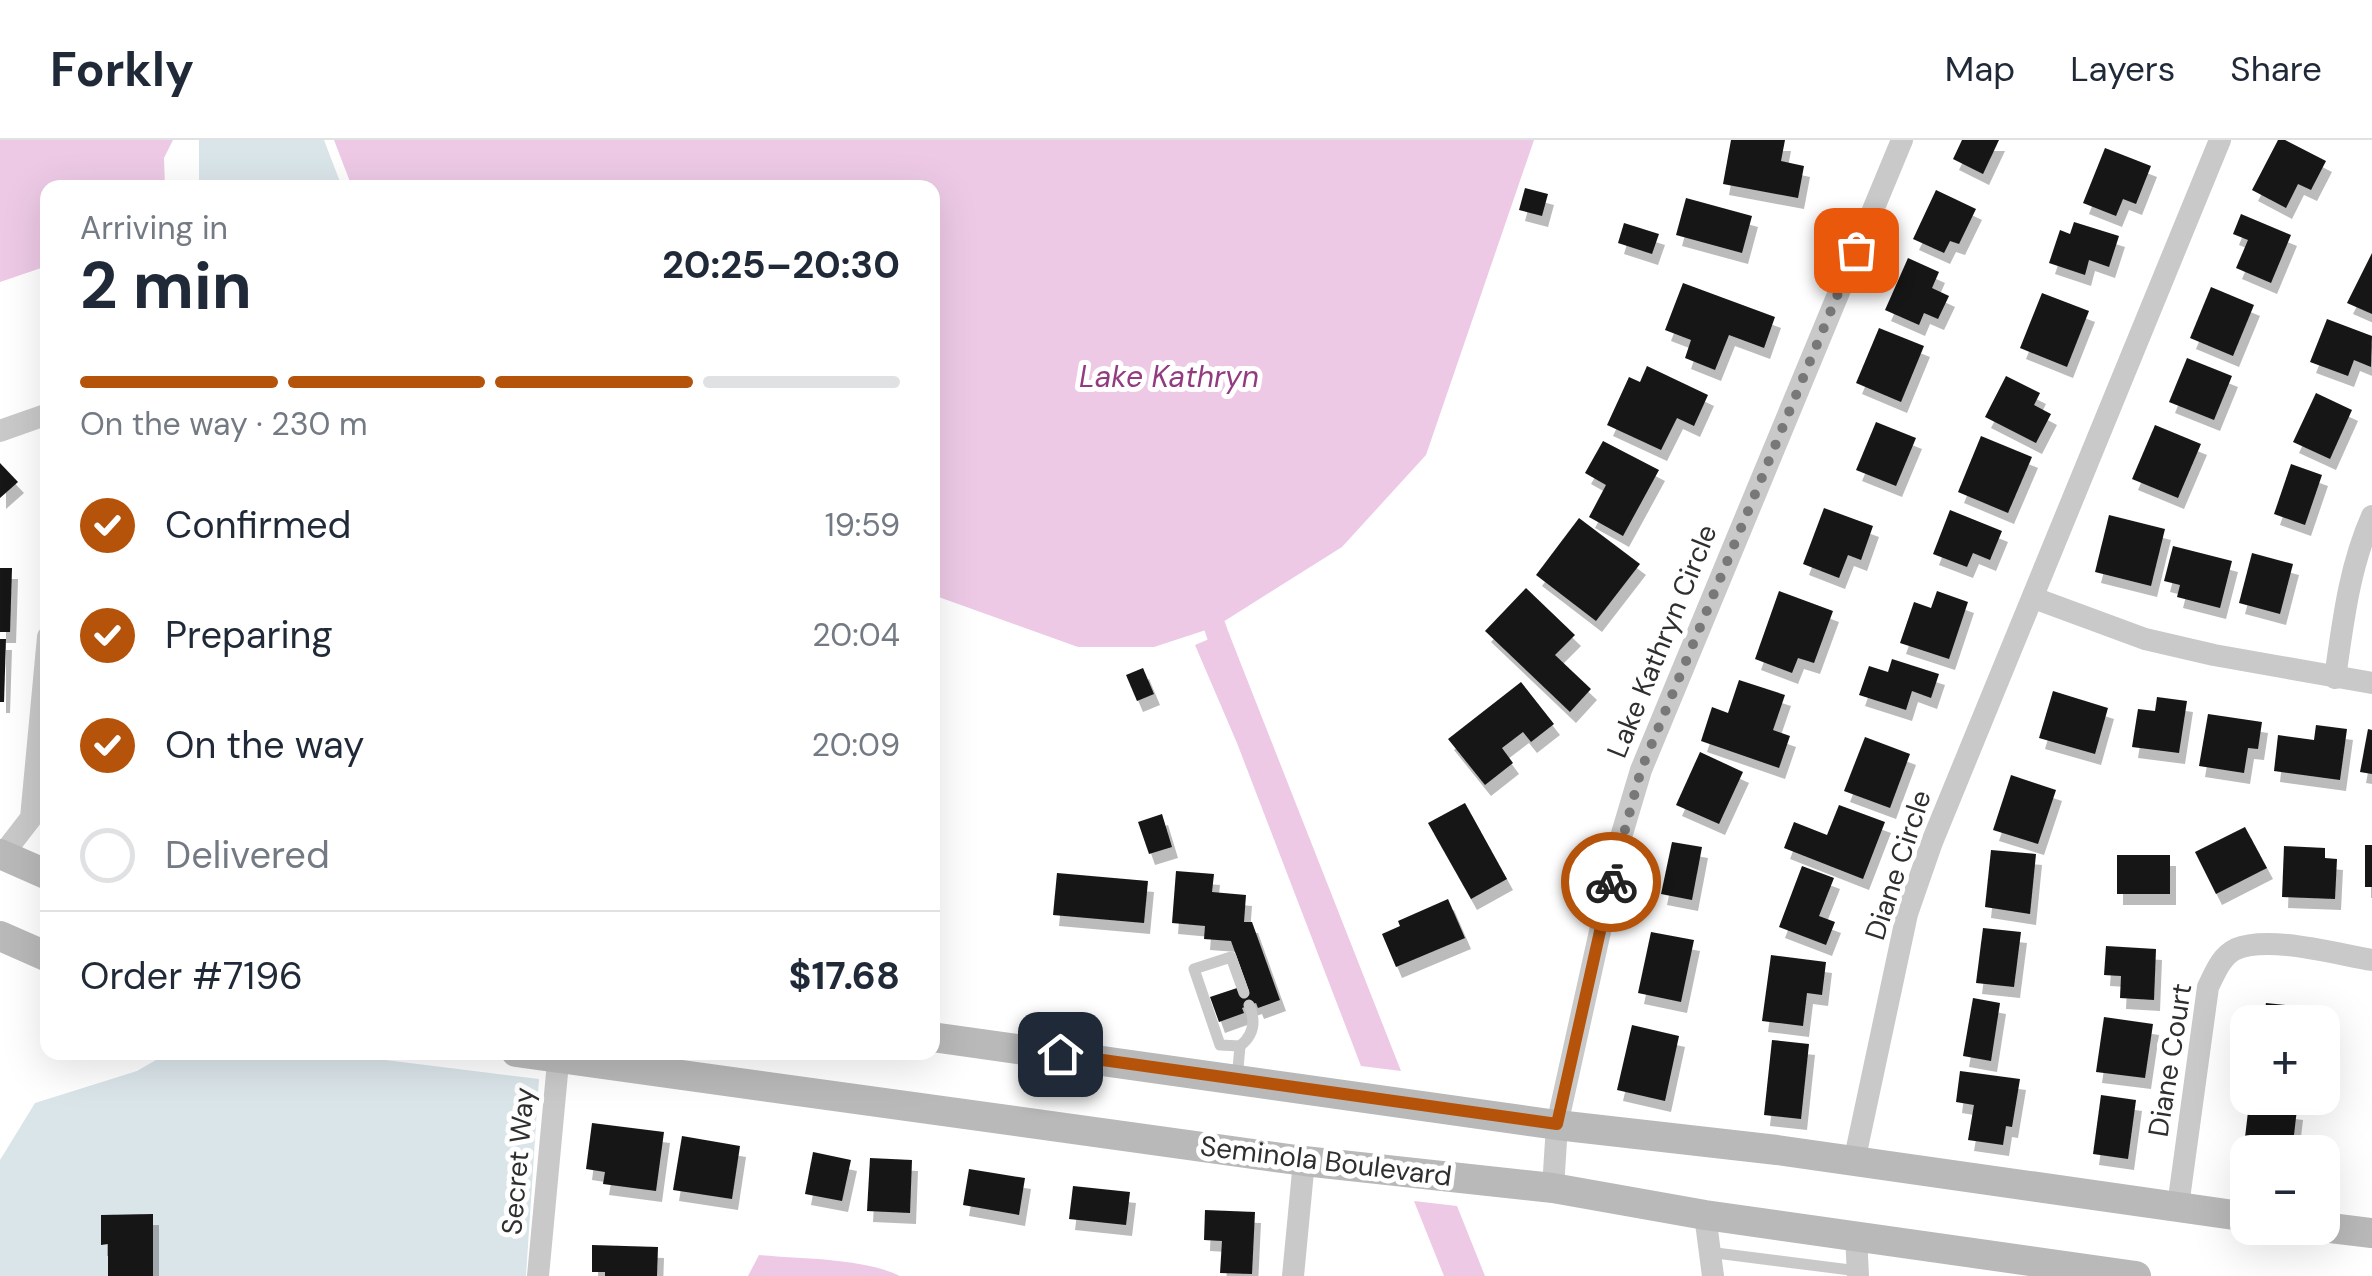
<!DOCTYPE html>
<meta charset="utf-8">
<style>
:root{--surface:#fff;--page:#f2f2f3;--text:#1f2937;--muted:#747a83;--line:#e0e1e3;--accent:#b45309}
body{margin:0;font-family:"DM Sans",sans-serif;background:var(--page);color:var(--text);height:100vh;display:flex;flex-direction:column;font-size:38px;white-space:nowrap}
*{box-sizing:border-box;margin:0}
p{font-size:32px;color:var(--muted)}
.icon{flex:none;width:55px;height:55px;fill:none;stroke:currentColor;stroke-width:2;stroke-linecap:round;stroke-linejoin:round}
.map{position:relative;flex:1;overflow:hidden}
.drawer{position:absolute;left:40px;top:40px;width:900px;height:880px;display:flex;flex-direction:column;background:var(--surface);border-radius:20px;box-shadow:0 10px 40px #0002}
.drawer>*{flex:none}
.buttons{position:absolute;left:2230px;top:865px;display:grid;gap:20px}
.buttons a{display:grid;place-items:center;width:110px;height:110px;border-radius:20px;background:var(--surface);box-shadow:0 10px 40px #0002;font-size:50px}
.pin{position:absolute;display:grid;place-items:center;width:85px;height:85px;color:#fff;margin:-42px;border-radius:20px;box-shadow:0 5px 15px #0006}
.courier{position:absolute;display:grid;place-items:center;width:100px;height:100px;margin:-50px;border:8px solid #b45309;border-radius:50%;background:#fff;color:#222;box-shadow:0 2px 12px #0007}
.summary em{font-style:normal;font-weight:700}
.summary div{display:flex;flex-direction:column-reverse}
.summary{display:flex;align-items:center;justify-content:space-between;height:170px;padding:0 40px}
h1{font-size:65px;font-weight:700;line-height:75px}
.bar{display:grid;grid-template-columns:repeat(4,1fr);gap:15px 10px;align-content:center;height:120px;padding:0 40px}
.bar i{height:12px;border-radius:8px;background:var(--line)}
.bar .active{background:var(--accent)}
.bar p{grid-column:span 4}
.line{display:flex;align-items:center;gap:25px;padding:0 40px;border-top:2px solid var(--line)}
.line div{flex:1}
ol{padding:0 40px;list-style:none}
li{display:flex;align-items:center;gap:30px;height:110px}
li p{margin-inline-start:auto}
li .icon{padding:10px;border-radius:50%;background:var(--accent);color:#fff;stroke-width:4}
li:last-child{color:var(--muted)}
li i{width:55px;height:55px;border:5px solid var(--line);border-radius:50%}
header{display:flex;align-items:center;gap:60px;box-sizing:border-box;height:140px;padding:0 50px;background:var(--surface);border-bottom:2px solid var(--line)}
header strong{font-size:48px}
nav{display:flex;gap:55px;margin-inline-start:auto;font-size:35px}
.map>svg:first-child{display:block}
.green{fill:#dae5ea}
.water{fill:#edc9e5}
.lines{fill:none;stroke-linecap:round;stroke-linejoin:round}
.canal{stroke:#edc9e5;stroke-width:22}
.building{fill:#161616;filter:url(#shadow)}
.lane{stroke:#c9c9c9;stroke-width:11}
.street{stroke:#c9c9c9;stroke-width:22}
.secondary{stroke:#b9b9b9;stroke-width:30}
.done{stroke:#787878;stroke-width:10;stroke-dasharray:0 18}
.route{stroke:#b45309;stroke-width:12}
.labels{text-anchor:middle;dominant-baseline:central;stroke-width:10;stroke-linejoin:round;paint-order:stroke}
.street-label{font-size:28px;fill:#2f2f2f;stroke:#fff}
.water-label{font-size:30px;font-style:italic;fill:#933b80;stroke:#fff}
</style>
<header>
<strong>Forkly</strong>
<nav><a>Map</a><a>Layers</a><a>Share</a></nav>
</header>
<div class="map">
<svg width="2372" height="1136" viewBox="0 0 2372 1136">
<defs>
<filter id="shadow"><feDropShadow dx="6" dy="11" stdDeviation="0" flood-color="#0004"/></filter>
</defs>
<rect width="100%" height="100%" fill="#fff"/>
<g class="green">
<polygon points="199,0 324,0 342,47 199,47"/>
<polygon points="168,913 329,913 539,939 526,1136 0,1136 0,1020 35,963 137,931"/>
</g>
<g class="water">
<polygon points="0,0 173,0 164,18 165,47 48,48 47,126 0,142"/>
<polygon points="334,0 1534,0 1426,315 1342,407 1215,487 1154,507 1078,507 933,455 932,48 352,47"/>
<polygon points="1228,491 1401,931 1361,926 1237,603 1195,505"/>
<polygon points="1414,1061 1457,1066 1485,1136 1444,1136"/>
<path d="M 759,1115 C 801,1119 863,1118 900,1136 L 748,1136 Z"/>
</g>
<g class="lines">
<polyline class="canal" points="1215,487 1228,526"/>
</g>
<g class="building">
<polygon points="1731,0 1785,0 1781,21 1804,26 1798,58 1723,44"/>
<polygon points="1962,0 1999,0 1983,34 1953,19"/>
<polygon points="2278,0 2285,0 2326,21 2311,50 2298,44 2286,68 2252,50"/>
<polygon points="2105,8 2151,26 2136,64 2123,59 2116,76 2083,63"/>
<polygon points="1525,48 1548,54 1542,76 1519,70"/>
<polygon points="1936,50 1976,69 1959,104 1950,101 1944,113 1913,99"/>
<polygon points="1686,58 1752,76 1742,113 1676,95"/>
<polygon points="2241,74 2291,95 2271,143 2236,128 2248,100 2233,94"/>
<polygon points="2074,82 2119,96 2109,127 2089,120 2085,135 2049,123 2060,90 2070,94"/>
<polygon points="1624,83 1659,94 1652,114 1618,103"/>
<polygon points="2372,113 2372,174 2347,163"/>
<polygon points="1908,118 1939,132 1932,148 1949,156 1938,179 1924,173 1919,185 1885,170"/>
<polygon points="1683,143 1775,177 1764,208 1729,195 1715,230 1685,218 1691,200 1665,190"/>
<polygon points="2211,147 2254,165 2233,216 2190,198"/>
<polygon points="2042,153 2089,171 2067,227 2020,208"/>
<polygon points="2327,179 2372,196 2371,227 2354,220 2348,236 2310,222"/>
<polygon points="1879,188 1924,206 1901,262 1856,243"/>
<polygon points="2187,218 2232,236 2214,280 2169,262"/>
<polygon points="1647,226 1708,255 1694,286 1677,278 1661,310 1607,285 1629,237 1640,242"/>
<polygon points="2006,236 2040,253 2034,265 2051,274 2036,303 1985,277"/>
<polygon points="2316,253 2352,270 2330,319 2293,302"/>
<polygon points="1876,282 1916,298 1896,346 1856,330"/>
<polygon points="2155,285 2201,304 2178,358 2132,339"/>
<polygon points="1981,296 2032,317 2008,373 1958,352"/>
<polygon points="1603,301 1659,330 1623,396 1589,377 1606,345 1585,333"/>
<polygon points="0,323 18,342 0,358"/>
<polygon points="2291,324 2322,335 2305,385 2274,374"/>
<polygon points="1824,368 1873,386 1861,420 1848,415 1839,438 1803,424"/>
<polygon points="1950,370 2002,391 1990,420 1973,413 1967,427 1933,414"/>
<polygon points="2109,375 2165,389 2151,446 2095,432"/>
<polygon points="1579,378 1640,424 1596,481 1536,435"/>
<polygon points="2173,406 2232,421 2220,468 2177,457 2180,445 2164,441"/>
<polygon points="2252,413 2293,424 2280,474 2239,463"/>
<polygon points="0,428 12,428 10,492 0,492"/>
<polygon points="1526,448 1575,495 1555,515 1591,549 1570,572 1485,491"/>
<polygon points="1779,451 1833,471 1814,523 1798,518 1792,533 1755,519"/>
<polygon points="1937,451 1968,462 1949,519 1900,503 1914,462 1931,468"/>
<polygon points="0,499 6,499 4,562 0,562"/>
<polygon points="1892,519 1939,534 1931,558 1912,551 1906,570 1859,555 1869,526 1888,532"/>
<polygon points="1143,528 1154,554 1137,561 1126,535"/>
<polygon points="1739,540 1785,555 1773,590 1790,596 1779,628 1701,601 1712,567 1728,573"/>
<polygon points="1521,542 1554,584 1531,602 1523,592 1502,608 1513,623 1485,645 1448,599"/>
<polygon points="2053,551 2108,568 2095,614 2039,598"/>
<polygon points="2157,557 2187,561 2179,613 2132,607 2138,569 2155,571"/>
<polygon points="2208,574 2262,582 2258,609 2248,608 2244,633 2199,626"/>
<polygon points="2316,585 2347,589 2340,640 2274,631 2278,595 2314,600"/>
<polygon points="2368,589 2372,590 2372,634 2360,632"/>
<polygon points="1865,597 1910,614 1890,668 1844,651"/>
<polygon points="1700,612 1743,632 1719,684 1676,665"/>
<polygon points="2011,635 2056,650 2038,704 1993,690"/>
<polygon points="1465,663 1507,739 1471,759 1428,683"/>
<polygon points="1839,665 1885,682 1863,739 1784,708 1794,682 1827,695"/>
<polygon points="1162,674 1172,707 1149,714 1138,682"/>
<polygon points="2245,687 2267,728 2216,754 2195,712"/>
<polygon points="1672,702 1702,707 1692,760 1661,754"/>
<rect x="2365" y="705" width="7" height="42"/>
<polygon points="2284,706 2325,708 2325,718 2337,719 2335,759 2282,757"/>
<polygon points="1991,710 2036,714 2030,774 1985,767"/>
<rect x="2117" y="715" width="53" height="39"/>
<polygon points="1802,726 1834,738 1819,776 1835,782 1826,805 1779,787"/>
<polygon points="1176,731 1214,734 1212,752 1246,755 1244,782 1252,782 1280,860 1258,868 1256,863 1242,868 1244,873 1219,882 1210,857 1237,848 1249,851 1231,801 1204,799 1205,786 1172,783"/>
<polygon points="1057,733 1148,741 1144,783 1053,775"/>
<polygon points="1448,759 1465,798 1396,827 1382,794 1400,786 1398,781"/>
<polygon points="1983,788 2021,792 2014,847 1976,843"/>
<polygon points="1651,792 1694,800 1681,862 1638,853"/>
<polygon points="2106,806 2156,809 2154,860 2120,858 2121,836 2104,835"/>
<polygon points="1771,815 1826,822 1822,855 1807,853 1803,886 1762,881"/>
<polygon points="1973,858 2000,863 1991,921 1963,916"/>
<polygon points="2266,863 2326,869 2324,882 2263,882"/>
<polygon points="2104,877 2153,884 2145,938 2096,932"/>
<polygon points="1632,885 1679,896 1665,961 1617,950"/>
<polygon points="1772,900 1809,904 1801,979 1764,975"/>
<polygon points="1960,931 2020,939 2012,987 2006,986 2003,1005 1968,1000 1974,965 1956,962"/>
<polygon points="2101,955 2136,960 2128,1019 2093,1014"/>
<polygon points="2249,963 2297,969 2292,1012 2248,1012 2248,1033 2241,1032"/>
<polygon points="592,983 664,992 656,1051 603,1044 605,1032 586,1029"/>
<polygon points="682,996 740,1006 732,1059 673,1050"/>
<polygon points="813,1012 851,1020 842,1061 805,1054"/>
<polygon points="870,1018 912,1020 910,1073 867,1071"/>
<polygon points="969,1029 1025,1038 1019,1075 963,1065"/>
<polygon points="1073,1046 1130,1052 1126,1085 1069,1079"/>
<polygon points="1205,1070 1255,1072 1252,1134 1220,1133 1222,1101 1204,1100"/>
<polygon points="153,1074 153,1136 108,1136 108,1104 101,1105 101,1075"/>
<polygon points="592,1105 658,1107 657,1136 605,1136 605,1132 592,1132"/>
</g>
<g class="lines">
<g class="lane">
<path d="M 1240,906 C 1254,895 1256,881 1249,865"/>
<polyline points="1237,939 1240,906 1220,905 1194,829 1231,817 1244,853"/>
<polyline points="1708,1112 1858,1131"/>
</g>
<g class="street">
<polyline points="0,291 48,274"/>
<polyline points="2034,458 2145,499 2214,515 2372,543"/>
<path d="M 2335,538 C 2343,482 2349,428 2372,376"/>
<polyline points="0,718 31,678 48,497"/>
<polyline points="1854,1022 1907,774 1932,702 2220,0"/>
<polyline points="1553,1048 1557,985 1621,697 1641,630 1902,0"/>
<path d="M 2178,1066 L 2208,847 C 2215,833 2221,816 2236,809 C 2269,795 2336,814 2372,820"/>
<polyline points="1705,1075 1713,1136"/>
<polyline points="1856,1095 1858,1136"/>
<polyline points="538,1136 559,912"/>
<polyline points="1293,1136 1304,1021"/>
</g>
<g class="secondary">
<polyline points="0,714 48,735"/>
<polyline points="0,796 48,817"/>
<polyline points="932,897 1557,985 1777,1010 2248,1077"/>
<polyline points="516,912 1304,1021 1553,1048 1705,1075 2136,1136"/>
<polyline points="2322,1087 2372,1093"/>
</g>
</g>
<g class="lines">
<polyline class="done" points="1611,742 1641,630 1856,110"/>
<polyline class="route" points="1060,914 1557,984 1611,742"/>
</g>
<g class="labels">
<g class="street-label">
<text transform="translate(1662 501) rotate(-68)">Lake Kathryn Circle</text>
<text transform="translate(1898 725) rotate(-72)">Diane Circle</text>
<text transform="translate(2170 920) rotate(-81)">Diane Court</text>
<text transform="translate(518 1021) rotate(-85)">Secret Way</text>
<text transform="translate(1326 1021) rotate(7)">Seminola Boulevard</text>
</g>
<g class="water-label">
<text x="1169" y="236">Lake Kathryn</text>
</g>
</g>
</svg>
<div class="buttons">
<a>+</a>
<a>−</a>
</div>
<div class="pin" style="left:1856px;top:110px;background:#ea580c"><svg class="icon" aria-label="bag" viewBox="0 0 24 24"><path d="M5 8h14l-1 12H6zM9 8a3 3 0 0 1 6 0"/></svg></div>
<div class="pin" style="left:1060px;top:914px;background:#1f2937"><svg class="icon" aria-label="home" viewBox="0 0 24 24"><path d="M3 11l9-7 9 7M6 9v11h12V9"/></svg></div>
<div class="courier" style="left:1611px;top:742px"><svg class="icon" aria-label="bike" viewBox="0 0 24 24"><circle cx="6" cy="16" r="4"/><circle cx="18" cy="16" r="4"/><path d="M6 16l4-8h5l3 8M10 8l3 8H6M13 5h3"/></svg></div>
<section class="drawer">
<div class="summary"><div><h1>2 min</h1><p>Arriving in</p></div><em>20:25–20:30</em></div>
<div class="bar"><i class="active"></i><i class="active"></i><i class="active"></i><i></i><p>On the way · 230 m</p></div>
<ol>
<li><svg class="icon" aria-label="check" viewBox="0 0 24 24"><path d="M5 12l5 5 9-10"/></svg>Confirmed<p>19:59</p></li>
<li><svg class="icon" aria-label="check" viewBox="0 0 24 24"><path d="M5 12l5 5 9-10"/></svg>Preparing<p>20:04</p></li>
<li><svg class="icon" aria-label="check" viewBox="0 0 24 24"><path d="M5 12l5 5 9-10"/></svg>On the way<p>20:09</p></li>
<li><i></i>Delivered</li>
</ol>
<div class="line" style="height:130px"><div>Order #7196</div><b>$17.68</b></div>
</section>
</div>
